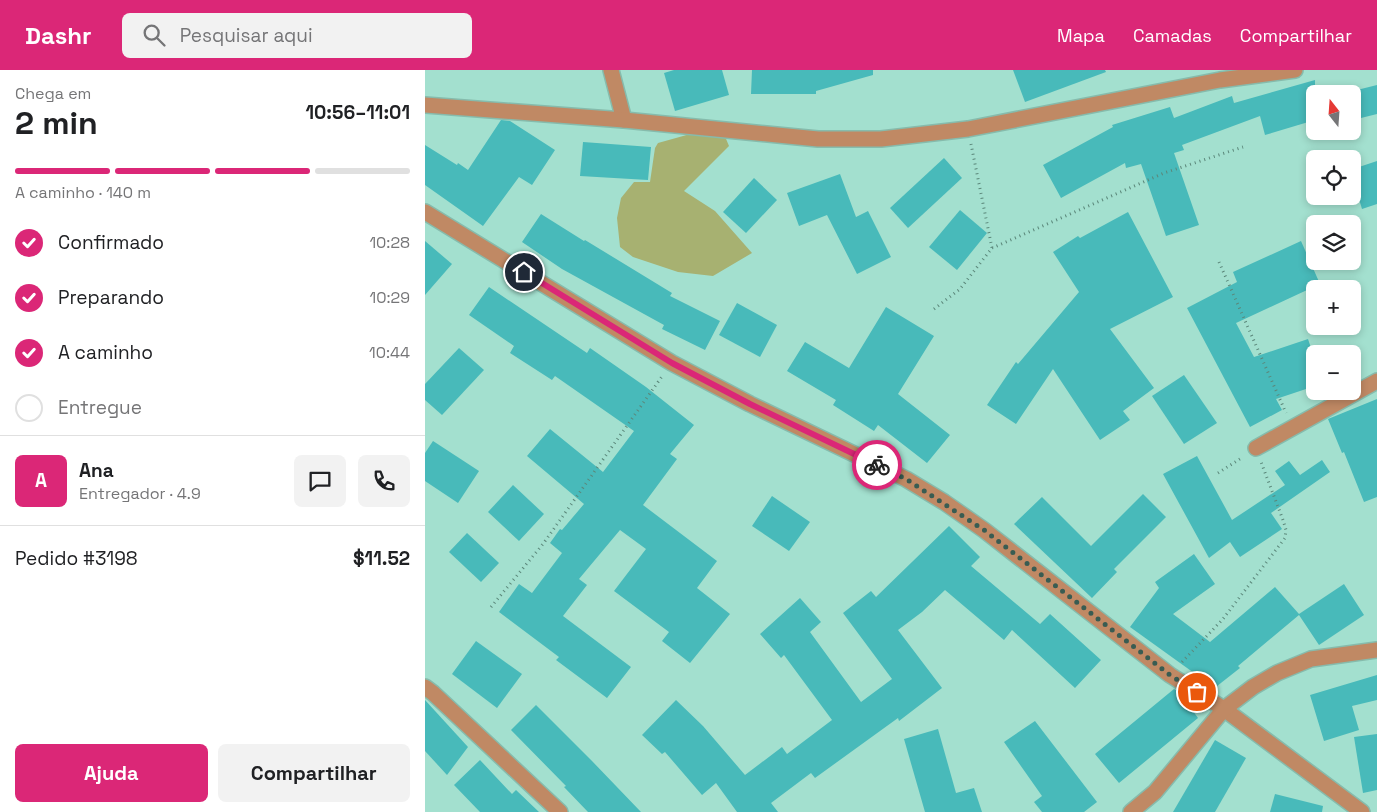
<!DOCTYPE html>
<html lang="pt">
<meta charset="utf-8">
<style>
:root{--surface:#fff;--page:#f2f2f2;--text:#202124;--muted:#757577;--line:#e0e0e0;--accent:#db2777}
body{margin:0;font-family:"Space Grotesk",sans-serif;background:var(--page);color:var(--text);height:100vh;display:flex;flex-direction:column;font-size:19px;white-space:nowrap}
*{box-sizing:border-box;margin:0}
p{font-size:16px;color:var(--muted)}
.icon{flex:none;width:28px;height:28px;fill:none;stroke:currentColor;stroke-width:2;stroke-linecap:round;stroke-linejoin:round}
.map{position:relative;flex:1;overflow:hidden}
.details{display:flex;flex-direction:column;background:var(--surface);width:425px}
.details>*{flex:none}
.needle{width:32px;rotate:343deg}
.fabs{position:absolute;left:881px;top:15px;display:grid;gap:10px}
.fabs a{display:grid;place-items:center;width:55px;height:55px;border-radius:8px;background:var(--surface);box-shadow:0 2px 8px #0003;font-size:25px}
.pin{position:absolute;display:grid;place-items:center;width:42px;height:42px;color:#fff;margin:-21px;border:2px solid #fff;border-radius:50%;box-shadow:0 1px 5px #0007}
.courier{position:absolute;display:grid;place-items:center;width:50px;height:50px;margin:-25px;border:4px solid #db2777;border-radius:50%;background:#fff;color:#222;box-shadow:0 1px 6px #0007}
.headline em{font-style:normal;font-weight:600}
.headline div{display:flex;flex-direction:column-reverse}
.headline{display:flex;align-items:center;justify-content:space-between;height:85px;padding:0 15px}
h1{font-size:32px;font-weight:600;line-height:38px}
.bar{display:grid;grid-template-columns:repeat(4,1fr);gap:8px 5px;align-content:center;height:60px;padding:0 15px}
.bar i{height:6px;border-radius:4px;background:var(--line)}
.bar .selected{background:var(--accent)}
.bar p{grid-column:span 4}
.line{display:flex;align-items:center;gap:12px;padding:0 15px;border-top:1px solid var(--line)}
.line div{flex:1}
.round{display:grid;place-items:center;flex:none;width:52px;height:52px;border-radius:8px;background:var(--page)}
ol{padding:0 15px;list-style:none}
li{display:flex;align-items:center;gap:15px;height:55px}
li p{margin-inline-start:auto}
li .icon{padding:5px;border-radius:50%;background:var(--accent);color:#fff;stroke-width:4}
li:last-child{color:var(--muted)}
li i{width:28px;height:28px;border:2px solid var(--line);border-radius:50%}
.primary-button{display:flex;gap:10px;margin-top:auto;padding:10px 15px}
.primary-button a{flex:1;height:58px;border-radius:8px;background:var(--accent);color:#fff;font-size:20px;font-weight:600;line-height:58px;text-align:center}
.primary-button a+a{background:var(--page);color:var(--text)}
header{display:flex;align-items:center;gap:30px;box-sizing:border-box;height:70px;padding:0 25px;background:var(--accent);color:#fff}
header strong{font-size:24px}
nav{display:flex;gap:28px;margin-inline-start:auto;font-size:18px}
.search{width:350px;height:45px;background:var(--page);display:flex;align-items:center;gap:12px;box-sizing:border-box;padding:0 18px;border-radius:8px;color:var(--muted);font-size:19px}
main{display:flex;flex:1;min-height:0}
.map>svg:first-child{display:block}
.green{fill:#a7b171}
.building{fill:#48baba}
.lines{fill:none;stroke-linecap:round;stroke-linejoin:round}
.street-casing{stroke:#86bbac;stroke-width:18}
.path{stroke:#5b877a;stroke-width:3;stroke-dasharray:1 4;stroke-linecap:butt}
.street{stroke:#c08964;stroke-width:15}
.done{stroke:#395c52;stroke-width:5;stroke-dasharray:0 9}
.route{stroke:#db2777;stroke-width:6}
</style>
<header>
<strong>Dashr</strong>
<div class="search"><svg class="icon" aria-label="search" viewBox="0 0 24 24"><circle cx="10" cy="10" r="6"/><path d="M15 15l6 6"/></svg>Pesquisar aqui</div>
<nav><a>Mapa</a><a>Camadas</a><a>Compartilhar</a></nav>
</header>
<main>
<section class="details">
<div class="headline"><div><h1>2 min</h1><p>Chega em</p></div><em>10:56–11:01</em></div>
<div class="bar"><i class="selected"></i><i class="selected"></i><i class="selected"></i><i></i><p>A caminho · 140 m</p></div>
<ol>
<li><svg class="icon" aria-label="check" viewBox="0 0 24 24"><path d="M5 12l5 5 9-10"/></svg>Confirmado<p>10:28</p></li>
<li><svg class="icon" aria-label="check" viewBox="0 0 24 24"><path d="M5 12l5 5 9-10"/></svg>Preparando<p>10:29</p></li>
<li><svg class="icon" aria-label="check" viewBox="0 0 24 24"><path d="M5 12l5 5 9-10"/></svg>A caminho<p>10:44</p></li>
<li><i></i>Entregue</li>
</ol>
<div class="line" style="height:90px"><b class="round" style="background:var(--accent);color:#fff">A</b><div><b>Ana</b><p>Entregador · 4.9</p></div><a class="round"><svg class="icon" aria-label="chat" viewBox="0 0 24 24"><path d="M4 5h16v11H9l-5 4z"/></svg></a><a class="round"><svg class="icon" aria-label="phone" viewBox="0 0 24 24"><path d="M5 4h4l2 5-3 2q2 4 5 5l2-3 5 2v4C11 20 4 13 5 4z"/></svg></a></div>
<div class="line" style="height:65px"><div>Pedido #3198</div><b>$11.52</b></div>
<div class="primary-button"><a>Ajuda</a><a>Compartilhar</a></div>
</section>
<div class="map">
<svg width="952" height="742" viewBox="0 0 952 742">
<rect width="100%" height="100%" fill="#a3e0cf"/>
<polygon class="green" points="276,61 299,64 304,76 259,121 290,141 327,183 288,206 253,202 208,187 195,177 192,148 196,128 209,112 225,112 230,78 233,73"/>
<g class="building">
<polygon points="249,0 297,0 304,25 250,41 239,3"/>
<polygon points="327,0 448,0 448,5 391,21 391,24 326,24"/>
<polygon points="588,0 680,0 681,2 600,32"/>
<polygon points="890,10 890,50 840,65 835,46 757,75 759,80 749,83 774,155 741,166 716,94 701,98 700,93 636,128 618,95 688,57 687,55 745,37 749,48 807,26 809,33"/>
<polygon points="952,15 952,44 928,50 928,21"/>
<polygon points="76,50 85,51 130,80 107,115 94,107 58,156 0,115 0,75 32,95 33,93 43,100"/>
<polygon points="158,72 226,77 223,110 155,106"/>
<polygon points="519,88 537,108 483,158 465,138"/>
<polygon points="952,91 952,134 937,139 928,109 928,99"/>
<polygon points="415,104 431,147 443,141 466,187 432,204 402,145 374,156 362,123"/>
<polygon points="329,108 352,130 321,163 298,142"/>
<polygon points="535,140 562,163 532,200 504,177"/>
<polygon points="703,142 748,227 685,259 729,318 698,341 705,350 675,370 628,299 591,354 562,335 591,292 593,294 654,222 628,182 653,166 655,168"/>
<polygon points="116,144 159,171 160,170 247,223 245,226 295,251 280,280 237,259 239,255 137,199 97,172"/>
<polygon points="0,171 27,194 0,225"/>
<polygon points="876,171 895,214 811,253 829,287 883,269 890,290 890,316 851,329 857,340 825,357 762,238 812,212 808,202"/>
<polygon points="64,217 162,283 165,278 221,317 269,355 245,384 252,389 218,435 292,491 272,518 305,544 265,593 237,571 244,562 189,521 221,479 195,460 154,509 162,515 138,546 206,597 182,628 131,590 134,587 74,542 94,514 107,523 137,483 125,473 135,459 137,460 159,434 102,386 125,359 178,402 209,361 130,306 127,310 85,283 89,276 44,245"/>
<polygon points="312,233 352,255 335,287 294,265"/>
<polygon points="461,237 509,266 473,324 525,365 502,393 453,355 449,361 408,335 411,330 362,301 380,272 424,298"/>
<polygon points="34,278 59,300 17,345 0,330 0,314"/>
<polygon points="759,305 792,353 759,374 727,326"/>
<polygon points="952,329 952,427 939,432 919,382 917,383 903,349"/>
<polygon points="8,371 54,401 33,433 0,411 0,383"/>
<polygon points="772,386 807,450 860,415 850,401 864,391 875,405 897,390 905,402 846,443 857,459 815,487 805,472 784,488 738,404"/>
<polygon points="88,415 119,444 94,471 63,442"/>
<polygon points="718,424 741,447 689,499 692,502 667,528 589,454 617,427 666,476"/>
<polygon points="347,426 385,452 364,481 327,456"/>
<polygon points="524,456 555,487 546,496 615,554 625,544 676,590 650,618 587,560 579,570 520,520 497,542 473,560 517,618 474,651 473,648 390,708 386,703 346,733 353,742 312,742 291,713 277,725 240,682 237,684 217,665 251,630 278,656 320,705 357,677 362,684 407,650 359,585 356,588 335,564 375,528 396,552 385,562 436,632 467,609 418,543 446,521 451,527"/>
<polygon points="42,463 74,493 56,512 24,482"/>
<polygon points="769,484 790,514 748,544 785,572 850,517 874,544 919,514 939,545 894,575 874,545 813,596 815,598 787,620 765,606 769,603 705,557 734,518 730,512"/>
<polygon points="51,571 97,604 72,638 27,604"/>
<polygon points="952,605 952,630 927,636 934,660 899,671 885,625"/>
<polygon points="749,619 771,632 765,637 773,648 694,713 670,684"/>
<polygon points="0,630 43,677 22,705 0,681"/>
<polygon points="111,635 167,691 216,742 163,742 139,717 141,716 86,660"/>
<polygon points="610,651 672,732 659,742 617,742 609,732 617,726 579,672"/>
<polygon points="513,659 531,723 549,718 557,742 500,742 479,669"/>
<polygon points="952,664 952,720 938,723 929,667"/>
<polygon points="790,670 821,688 790,742 748,742"/>
<polygon points="55,690 87,724 91,720 114,742 55,742 29,715"/>
<polygon points="850,724 898,736 897,742 845,742"/>
</g>
<g class="lines">
<g class="street-casing">
<g id="street">
<polyline points="186,0 199,50"/>
<polyline points="0,35 199,50 393,69 456,69 543,59 795,10 870,0"/>
<polyline points="0,142 247,293 325,334 481,409 519,432 559,460 745,605 799,639 937,742"/>
<polyline points="831,378 952,311"/>
<polyline points="0,617 8,623 135,742"/>
<polyline points="706,742 730,722 799,639 828,617 852,603 886,589 952,580"/>
</g>
</g>
<g class="path">
<polyline points="567,178 739,103 818,77"/>
<polyline points="794,192 861,343"/>
<polyline points="509,239 535,219 567,178 546,74"/>
<polyline points="793,403 818,387"/>
<polyline points="66,537 118,474 238,305"/>
<polyline points="757,592 798,549 860,468 861,460 858,450 836,392"/>
</g>
<use href="#street" class="street"/>
</g>
<g class="lines">
<polyline class="done" points="452,395 481,409 559,460 745,605 772,622"/>
<polyline class="route" points="99,202 247,293 325,334 452,395"/>
</g>
</svg>
<div class="fabs">
<a><svg class="needle" viewBox="-14 -14 28 28"><path d="M0-13l5 13h-10z" fill="#e53935"/><path d="M0 13l5-13h-10z" fill="#757577"/></svg></a>
<a><svg class="icon" aria-label="locate" viewBox="0 0 24 24"><circle cx="12" cy="12" r="6"/><path d="M12 2v4M12 18v4M2 12h4M18 12h4"/></svg></a>
<a><svg class="icon" aria-label="layers" viewBox="0 0 24 24"><path d="M12 4l9 5-9 5-9-5zM3 14l9 5 9-5"/></svg></a>
<a>+</a>
<a>−</a>
</div>
<div class="pin" style="left:772px;top:622px;background:#ea580c"><svg class="icon" aria-label="bag" viewBox="0 0 24 24"><path d="M5 8h14l-1 12H6zM9 8a3 3 0 0 1 6 0"/></svg></div>
<div class="pin" style="left:99px;top:202px;background:#1f2937"><svg class="icon" aria-label="home" viewBox="0 0 24 24"><path d="M3 11l9-7 9 7M6 9v11h12V9"/></svg></div>
<div class="courier" style="left:452px;top:395px"><svg class="icon" aria-label="bike" viewBox="0 0 24 24"><circle cx="6" cy="16" r="4"/><circle cx="18" cy="16" r="4"/><path d="M6 16l4-8h5l3 8M10 8l3 8H6M13 5h3"/></svg></div>
</div>
</main>
